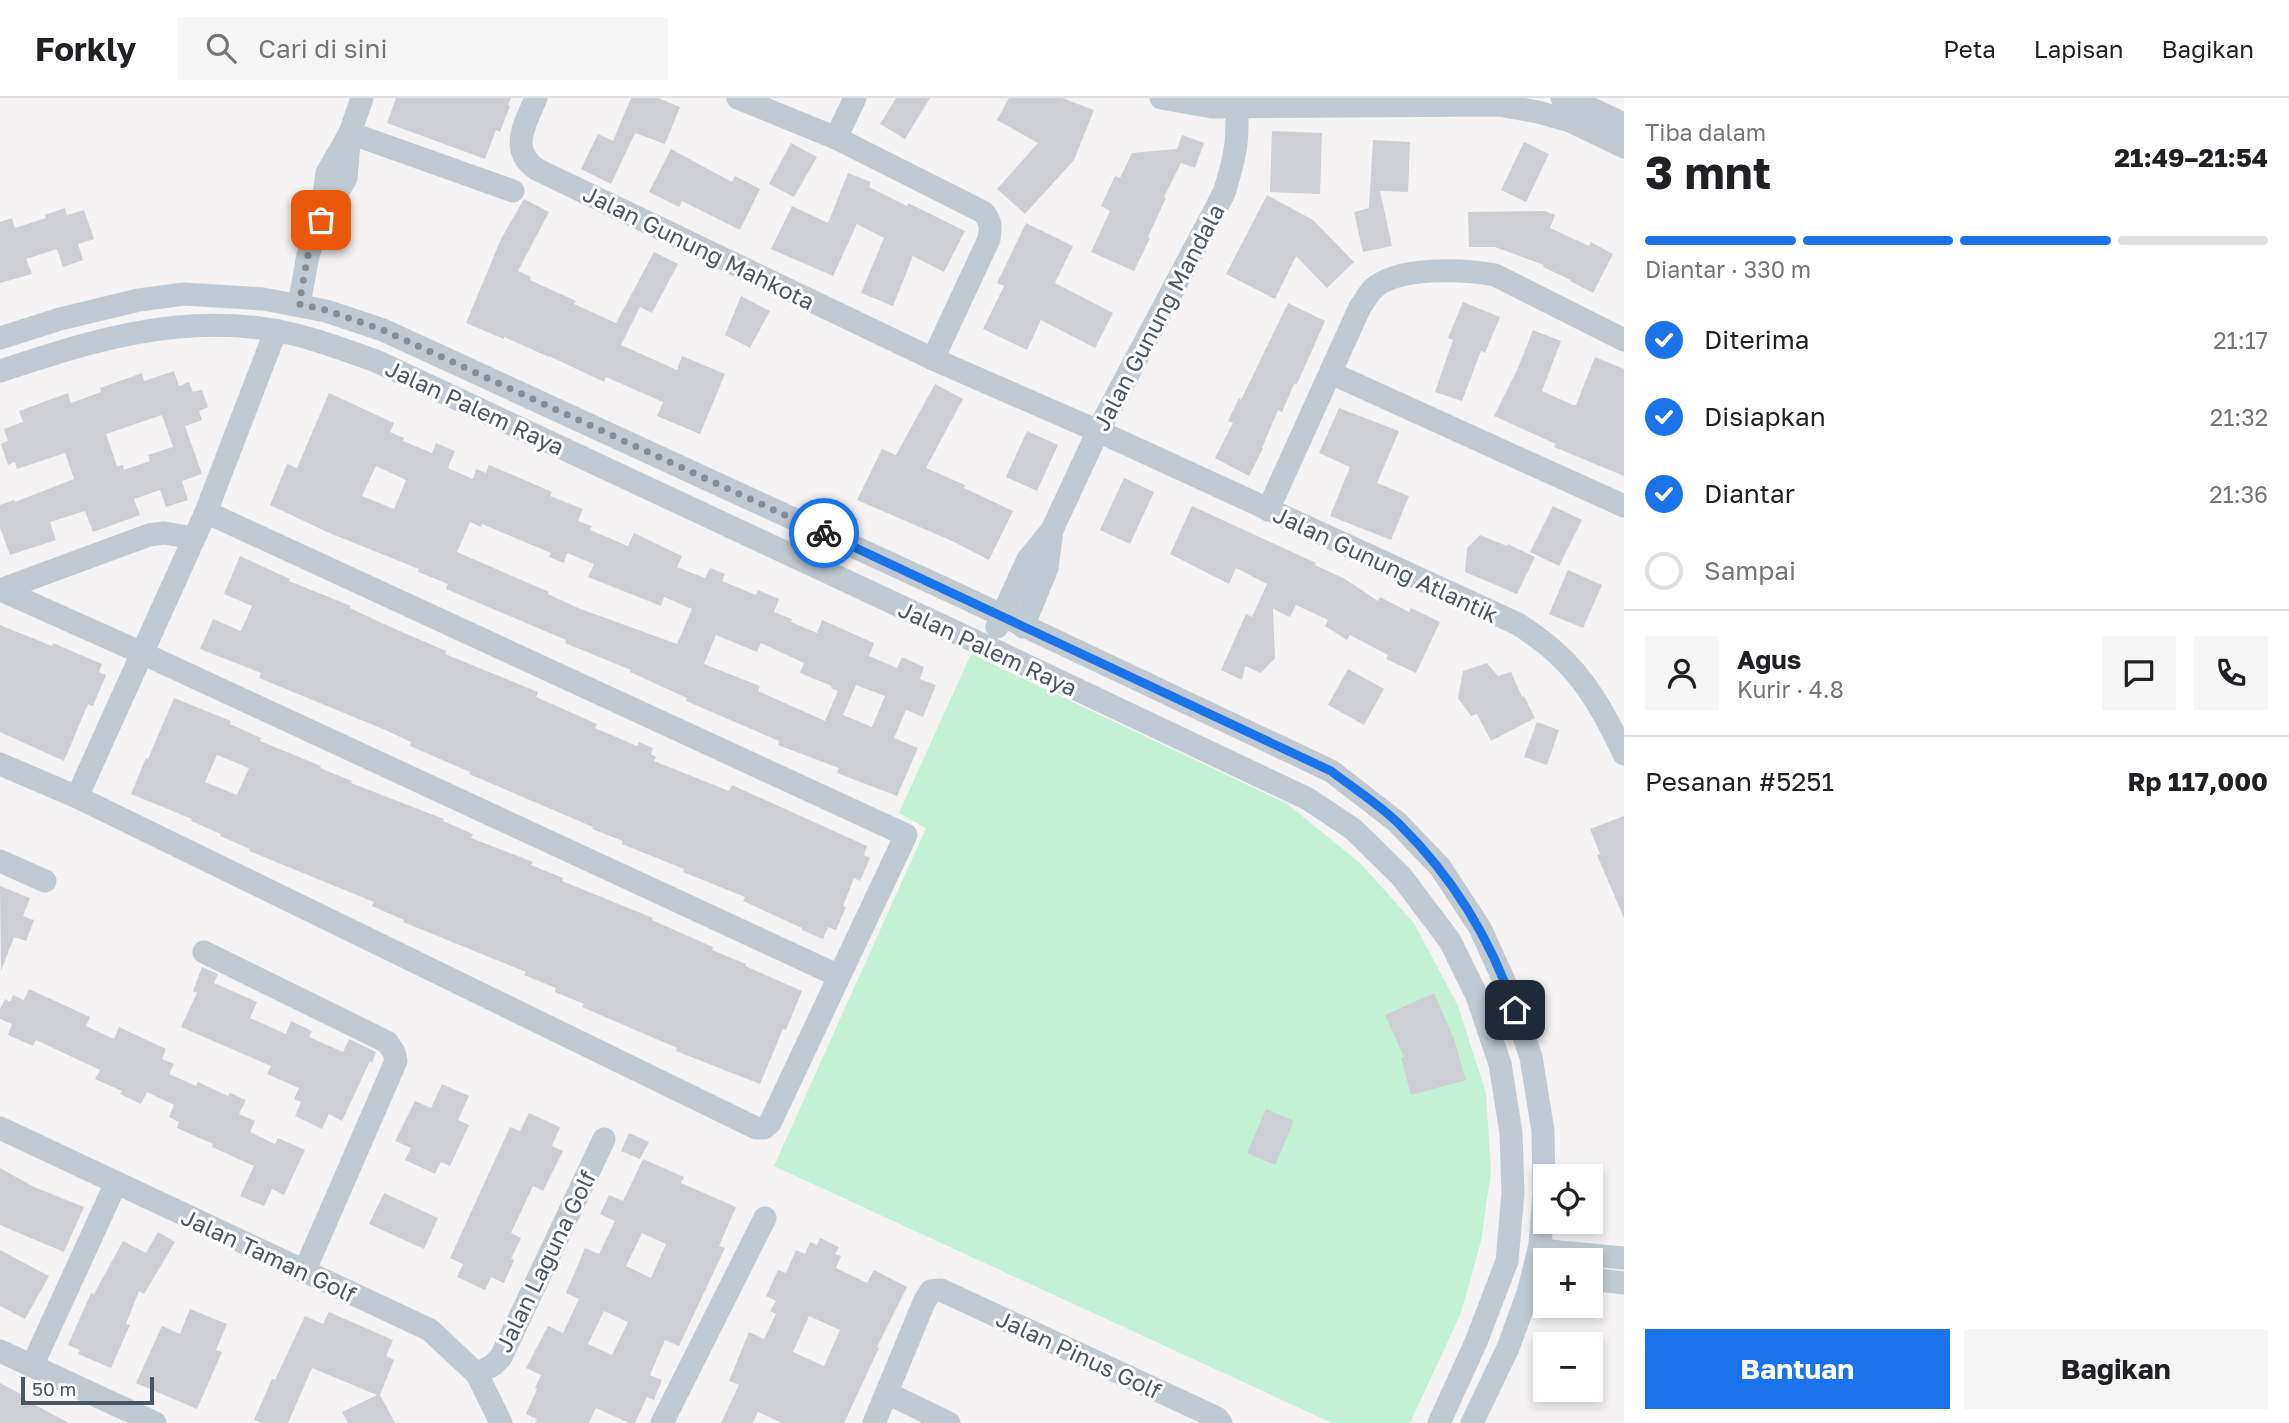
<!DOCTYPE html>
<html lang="id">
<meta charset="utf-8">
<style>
:root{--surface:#fff;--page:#f6f6f6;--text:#202124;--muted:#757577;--line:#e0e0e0;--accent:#1a73e8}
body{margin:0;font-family:"Golos Text",sans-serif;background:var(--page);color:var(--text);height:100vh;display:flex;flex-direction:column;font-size:26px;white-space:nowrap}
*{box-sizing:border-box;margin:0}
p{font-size:23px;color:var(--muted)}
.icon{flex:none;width:38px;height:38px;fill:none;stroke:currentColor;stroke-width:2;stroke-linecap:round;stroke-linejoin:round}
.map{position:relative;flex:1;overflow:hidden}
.side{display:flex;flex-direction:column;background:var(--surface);width:665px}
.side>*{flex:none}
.controls{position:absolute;left:1533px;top:1066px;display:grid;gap:14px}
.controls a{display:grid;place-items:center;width:70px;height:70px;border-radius:0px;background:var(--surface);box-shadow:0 4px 10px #0003;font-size:35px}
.scale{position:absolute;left:21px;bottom:18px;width:133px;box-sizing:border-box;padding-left:7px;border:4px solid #4a5661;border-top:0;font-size:19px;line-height:24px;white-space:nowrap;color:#4a5661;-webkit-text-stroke:5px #fff;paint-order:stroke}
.pin{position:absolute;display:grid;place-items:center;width:60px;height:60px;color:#fff;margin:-30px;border-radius:14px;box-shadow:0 4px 10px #0006}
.courier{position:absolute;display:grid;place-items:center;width:70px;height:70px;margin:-35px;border:5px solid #1a73e8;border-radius:50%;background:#fff;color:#222;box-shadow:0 2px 9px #0007}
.summary em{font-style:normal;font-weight:700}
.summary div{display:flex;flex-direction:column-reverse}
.summary{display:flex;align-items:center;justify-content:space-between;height:119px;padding:0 21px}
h1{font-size:46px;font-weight:700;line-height:52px}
.bar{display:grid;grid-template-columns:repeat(4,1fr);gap:10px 7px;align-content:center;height:84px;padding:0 21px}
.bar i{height:9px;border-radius:5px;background:var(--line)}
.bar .current{background:var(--accent)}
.bar p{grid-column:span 4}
.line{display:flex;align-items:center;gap:18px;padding:0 21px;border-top:2px solid var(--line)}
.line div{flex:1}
.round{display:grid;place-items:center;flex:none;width:74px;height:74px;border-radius:0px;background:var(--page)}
ol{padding:0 21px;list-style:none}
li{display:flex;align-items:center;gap:21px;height:77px}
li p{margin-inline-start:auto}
li .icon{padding:7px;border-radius:50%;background:var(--accent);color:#fff;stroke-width:4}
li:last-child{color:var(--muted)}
li i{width:38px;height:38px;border:4px solid var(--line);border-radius:50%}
.primary-button{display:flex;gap:14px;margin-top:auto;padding:14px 21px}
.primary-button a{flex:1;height:80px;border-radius:0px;background:var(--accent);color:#fff;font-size:28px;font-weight:700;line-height:80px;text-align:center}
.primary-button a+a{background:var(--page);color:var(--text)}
header{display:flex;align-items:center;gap:42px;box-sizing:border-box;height:98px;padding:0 35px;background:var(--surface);border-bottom:2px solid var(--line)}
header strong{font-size:33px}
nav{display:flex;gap:38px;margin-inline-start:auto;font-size:24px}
.search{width:490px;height:63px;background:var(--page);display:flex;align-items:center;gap:18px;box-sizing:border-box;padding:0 24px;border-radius:0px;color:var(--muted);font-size:26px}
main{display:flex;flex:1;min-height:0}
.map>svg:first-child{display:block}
.green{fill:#c3f1d5}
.building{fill:#cdcfd5;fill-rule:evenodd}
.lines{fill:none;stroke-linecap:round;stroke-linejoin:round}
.minor{stroke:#c1cad2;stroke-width:23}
.done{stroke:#868d94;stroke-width:7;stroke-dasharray:0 12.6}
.route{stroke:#1a73e8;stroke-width:9}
.labels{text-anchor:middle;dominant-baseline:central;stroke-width:6;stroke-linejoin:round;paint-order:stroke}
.street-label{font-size:23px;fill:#4a5661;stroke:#fff}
</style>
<header>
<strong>Forkly</strong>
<div class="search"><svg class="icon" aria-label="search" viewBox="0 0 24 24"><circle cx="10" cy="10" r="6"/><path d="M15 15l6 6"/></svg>Cari di sini</div>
<nav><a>Peta</a><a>Lapisan</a><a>Bagikan</a></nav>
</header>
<main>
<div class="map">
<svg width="1624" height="1325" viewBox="0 0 1624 1325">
<rect width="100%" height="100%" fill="#f5f3f3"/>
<polygon class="green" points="971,556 1286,705 1360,765 1414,825 1458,908 1486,995 1491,1074 1481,1143 1461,1215 1410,1325 1332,1325 774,1068 926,730 899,715"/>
<g class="building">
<polygon points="396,0 511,0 508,7 510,8 500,34 496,32 485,61 387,25"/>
<polygon points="631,0 658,0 680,9 665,46 635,35 611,86 581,71 598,36 613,43"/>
<polygon points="896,0 930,0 905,41 880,26"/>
<polygon points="1009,0 1062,0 1094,12 1074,62 1025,116 997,91 1038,45 997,22"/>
<polygon points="1272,33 1322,35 1320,96 1270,94"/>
<polygon points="1182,37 1204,45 1195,70 1181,65 1164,99 1166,100 1148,139 1150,140 1134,173 1091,154 1110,113 1101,108 1115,78 1120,80 1132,55 1177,51"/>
<polygon points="1373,42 1410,44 1408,94 1380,93 1392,148 1363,154 1354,114 1369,110"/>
<polygon points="1524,44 1549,56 1526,104 1501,92"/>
<polygon points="791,45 817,59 794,99 769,86"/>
<polygon points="671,51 732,84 735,78 760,91 740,132 682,103 679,109 649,94"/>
<polygon points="848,75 871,84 869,89 907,108 908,105 965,133 944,174 913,158 893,208 861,195 884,140 857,126 833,178 771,151 792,108 828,125"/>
<polygon points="1267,97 1313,122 1354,164 1327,190 1296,158 1275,201 1226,176"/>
<polygon points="524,101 549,114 518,173 531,179 530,182 576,203 574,206 616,225 654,154 678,166 652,215 640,209 621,247 677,272 682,258 725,276 700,336 657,318 663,304 606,279 604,284 549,258 549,259 504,239 504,241 466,225 501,141"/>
<polygon points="65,110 67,117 84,112 94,141 78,146 83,162 63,169 57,151 26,161 32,176 0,185 0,124 12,120 15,130 46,120 45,117"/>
<polygon points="1545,113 1555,117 1550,130 1589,148 1591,144 1613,156 1593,195 1570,183 1571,182 1543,169 1544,167 1495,149 1469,149 1468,114"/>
<polygon points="1026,125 1073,148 1055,185 1113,215 1095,250 1041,222 1027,252 983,231 1004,188 997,185"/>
<polygon points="741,198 770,213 750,250 725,237"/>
<polygon points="1463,204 1500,219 1485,255 1481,253 1462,303 1435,294 1453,242 1448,240"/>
<polygon points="1288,205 1325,223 1297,286 1294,286 1282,314 1278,312 1262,350 1263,350 1249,378 1215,360 1233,325 1228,323 1239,300 1241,302"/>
<polygon points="1533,232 1561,243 1542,293 1573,307 1576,307 1595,259 1624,271 1624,378 1554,349 1556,346 1494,318 1518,270"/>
<path d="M 174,273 L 179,288 L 189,284 L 193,294 L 202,292 L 208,309 L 199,313 L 202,322 L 185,328 L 202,376 L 182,383 L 188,402 L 166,409 L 160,392 L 134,401 L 140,417 L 93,434 L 85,413 L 50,424 L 56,442 L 10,457 L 0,429 L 0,407 L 14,402 L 15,404 L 74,381 L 65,355 L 17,371 L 15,364 L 8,367 L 1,346 L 8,343 L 4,331 L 23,324 L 19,313 L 68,295 L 71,305 L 101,294 L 100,290 L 142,275 L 144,283 ZM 162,317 L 173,349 L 148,357 L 150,363 L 124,372 L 123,367 L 117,368 L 106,336 Z"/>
<polygon points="935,286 963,301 926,370 965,387 964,390 1013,413 989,462 952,443 857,402 882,351 896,357"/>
<path d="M 329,295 L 394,325 L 390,334 L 404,340 L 403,343 L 432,355 L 436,345 L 455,353 L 448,370 L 473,381 L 476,371 L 486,375 L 489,367 L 513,377 L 552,394 L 550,398 L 583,411 L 578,423 L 592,428 L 590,432 L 628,448 L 634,435 L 682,458 L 677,469 L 705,480 L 710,470 L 725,476 L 722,483 L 756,497 L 758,492 L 779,501 L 774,514 L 792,521 L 791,524 L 817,535 L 822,522 L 874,545 L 869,558 L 897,570 L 902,559 L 924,569 L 920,581 L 936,587 L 923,619 L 906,612 L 894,640 L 918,650 L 897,698 L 837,675 L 839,670 L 778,647 L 779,643 L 686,603 L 687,600 L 630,574 L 631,572 L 565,545 L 566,542 L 446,491 L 448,486 L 418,474 L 419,471 L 327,434 L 270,407 L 287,366 L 297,370 ZM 376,368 L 406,382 L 394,411 L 362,398 ZM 470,424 L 481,429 L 482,426 L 551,455 L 549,459 L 564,465 L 567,455 L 594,466 L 588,479 L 661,508 L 664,499 L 692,511 L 677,546 L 578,510 L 548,496 L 549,494 L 457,454 ZM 716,537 L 757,554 L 761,545 L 804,565 L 800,575 L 832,588 L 831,590 L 838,593 L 825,623 L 758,593 L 760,588 L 704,566 ZM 856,587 L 885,598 L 872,629 L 843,617 Z"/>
<polygon points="1339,310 1399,333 1377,385 1409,398 1391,442 1330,418 1350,369 1319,355"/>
<polygon points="1027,333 1058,347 1037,393 1006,379"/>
<polygon points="1124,380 1154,394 1130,446 1100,432"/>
<polygon points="1192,408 1316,465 1315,467 1345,481 1378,503 1380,499 1409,514 1411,510 1440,524 1416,575 1386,561 1388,557 1350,537 1347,542 1325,528 1328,522 1296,507 1290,519 1273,511 1275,560 1261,575 1245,568 1242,582 1221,572 1246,516 1252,519 1267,486 1236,470 1229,486 1170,456"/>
<polygon points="1553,408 1582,422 1559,468 1530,454"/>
<polygon points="1480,437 1507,448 1508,446 1535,459 1517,496 1465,474 1467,450"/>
<polygon points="240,458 290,481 289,483 351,508 350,510 386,527 446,553 445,556 538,594 536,599 597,626 595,630 637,648 639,644 653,650 651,656 656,659 654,663 729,693 732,687 867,748 864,757 870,760 860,783 854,780 843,808 846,809 836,832 828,829 823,841 802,832 802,830 743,803 745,799 683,774 684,771 622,746 623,743 592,731 593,729 469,676 470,674 410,648 411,644 383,631 259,580 261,575 200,551 213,521 241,533 252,508 224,496"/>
<polygon points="1568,472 1602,487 1583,530 1549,516"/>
<polygon points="0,527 52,548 53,545 102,566 99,574 106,577 93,608 88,606 64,663 0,634"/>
<polygon points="1487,565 1498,578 1511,574 1522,599 1524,598 1535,620 1491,643 1477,616 1471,618 1458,600 1463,573"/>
<polygon points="1348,571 1384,591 1364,627 1328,607"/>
<path d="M 174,600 L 231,623 L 230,626 L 261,640 L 260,643 L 321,668 L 320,670 L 352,683 L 351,685 L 444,721 L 443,723 L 473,736 L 471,740 L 533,764 L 531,767 L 563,780 L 562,783 L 653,820 L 652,822 L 713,849 L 712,852 L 746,866 L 745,868 L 802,893 L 786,932 L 783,931 L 760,986 L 676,953 L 677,950 L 582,909 L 584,906 L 555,894 L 556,890 L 524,877 L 526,874 L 403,824 L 404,822 L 372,808 L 374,804 L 249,753 L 250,751 L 220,738 L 221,736 L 191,723 L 192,721 L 131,696 L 146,660 L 148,661 ZM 217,657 L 249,670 L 237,697 L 205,684 Z"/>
<polygon points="1537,624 1559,632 1547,667 1524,659"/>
<polygon points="1624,718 1624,820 1597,757 1600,756 1590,731"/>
<polygon points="0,788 30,800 23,818 34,822 26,843 14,839 1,873"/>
<polygon points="202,869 218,876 214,885 257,904 250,920 286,936 291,923 312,933 309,939 343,954 349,941 376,954 372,965 370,963 342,1023 329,1016 322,1031 295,1018 301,1004 294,1001 299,990 267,976 271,968 181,929 197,895 193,893"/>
<polygon points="29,891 90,919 86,928 114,941 119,929 166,951 162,961 174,966 169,976 196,988 198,984 228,998 230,995 246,1002 239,1016 255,1023 250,1034 275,1046 278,1040 305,1052 284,1097 272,1091 264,1108 240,1098 254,1068 212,1049 213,1046 177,1030 179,1024 169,1019 174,1007 147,994 141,1006 120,996 122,993 95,981 100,972 85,965 36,942 33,948 8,937 12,926 0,921 0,911 5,901 10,904 13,897 24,902"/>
<polygon points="1434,895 1454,941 1466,982 1411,997 1401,960 1404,959 1385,917"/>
<polygon points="442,986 469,998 458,1022 469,1027 450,1068 441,1064 435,1076 405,1062 411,1050 395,1043 415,1003 431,1010"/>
<polygon points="1266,1011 1294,1023 1275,1067 1247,1055"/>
<polygon points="529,1015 560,1029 552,1048 563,1053 543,1093 533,1088 511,1135 521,1140 511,1161 514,1162 504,1185 491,1179 485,1192 457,1179 463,1166 450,1160 510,1029 520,1033"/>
<polygon points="629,1035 649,1044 640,1061 621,1053"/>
<path d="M 643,1061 L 684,1079 L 681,1085 L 736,1109 L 719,1148 L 725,1150 L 679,1248 L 665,1242 L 650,1277 L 662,1282 L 654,1302 L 647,1299 L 635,1325 L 629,1325 L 596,1310 L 589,1325 L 535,1325 L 537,1321 L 526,1316 L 537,1291 L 535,1290 L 541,1277 L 526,1270 L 548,1228 L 563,1235 L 579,1201 L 566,1195 L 585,1150 L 599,1156 L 615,1123 L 600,1116 L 609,1097 L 623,1103 ZM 642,1135 L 666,1146 L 651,1180 L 626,1168 ZM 604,1213 L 628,1224 L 612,1257 L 588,1246 Z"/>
<polygon points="0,1070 34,1089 84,1109 64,1154 0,1127"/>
<polygon points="384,1095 438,1120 424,1151 369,1126"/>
<polygon points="158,1134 175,1144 144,1196 139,1193 126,1226 130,1227 111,1270 78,1256 80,1252 68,1247 91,1195 94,1196 123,1143 146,1155"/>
<path d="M 820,1140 L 839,1149 L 835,1156 L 841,1158 L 836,1170 L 867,1185 L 874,1172 L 907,1189 L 877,1249 L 879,1250 L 844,1325 L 782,1325 L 758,1314 L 753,1325 L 721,1325 L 739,1287 L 729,1283 L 749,1234 L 764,1241 L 776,1216 L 770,1213 L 776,1203 L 766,1198 L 778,1172 L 786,1175 L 796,1152 L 805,1156 L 810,1144 L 817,1147 ZM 809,1218 L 840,1232 L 824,1268 L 793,1254 Z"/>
<polygon points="0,1152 49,1178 25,1221 0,1208"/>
<polygon points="190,1211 227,1226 216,1252 222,1254 197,1311 136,1285 162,1228 180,1236"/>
<polygon points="329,1214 393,1242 386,1258 394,1262 380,1297 395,1325 348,1325 342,1314 377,1297 312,1270 288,1325 262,1325 254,1322 272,1281 275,1282 305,1218 323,1226"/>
<polygon points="0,1285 21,1296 20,1299 69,1325 0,1325"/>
</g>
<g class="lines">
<g class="minor">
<path d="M 536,0 C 525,26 508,53 538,72 L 933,261 L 1098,333 L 1518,526 C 1530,534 1542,542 1553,552 C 1586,580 1606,618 1624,656"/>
<path d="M 738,0 L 836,40 L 983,114 C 991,123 991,129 989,141 L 933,261"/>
<polyline points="1161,0 1212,9 1499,7 1538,14 1570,23 1624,49"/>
<polyline points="1562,0 1577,4 1624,26"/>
<polyline points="350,35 513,93"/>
<polyline points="836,40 855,0"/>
<polyline points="322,114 327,75 350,35 362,0"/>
<polyline points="299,207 308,157 321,122 346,80 350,35"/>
<polyline points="0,240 60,221 139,202 184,196 263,201 326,213 383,232 444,260 963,499 1331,673 1397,724 1440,769 1480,830 1507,889 1531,959 1543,1033 1544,1095 1540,1147 1528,1195 1508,1250 1472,1325"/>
<path d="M 0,273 C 91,243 176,216 273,232 C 309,238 342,251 376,263 L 996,553 L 1308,701 L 1353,731 L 1401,778 L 1450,843 L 1477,898 L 1500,966 L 1511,1035 L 1513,1095 L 1507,1163 L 1476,1244 L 1439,1325"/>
<polyline points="1331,275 1624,408"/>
<path d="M 1268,412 L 1360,209 C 1364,204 1368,196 1373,191 C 1397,168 1464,171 1495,177 L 1624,242"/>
<polyline points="206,414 906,737 770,1025 764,1030 756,1030 77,699 206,414 276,232"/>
<polyline points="0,492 149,437 164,435 194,440"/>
<polyline points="1,492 142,555 839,878"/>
<path d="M 997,529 L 1028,461 L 1052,432 L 1098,333 L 1224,95 C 1236,56 1239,41 1236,0"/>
<polyline points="1023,529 1047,470 1052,432"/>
<polyline points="0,666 77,699"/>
<polyline points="0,763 45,783"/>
<polyline points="204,854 387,944 394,954 396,963 304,1174"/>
<polyline points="0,1030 430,1232 477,1276 501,1325"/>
<polyline points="1540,1147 1550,1153 1624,1160"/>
<polyline points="1591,1181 1624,1185"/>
<polyline points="0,1253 155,1325"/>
<polyline points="32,1268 116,1085"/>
<polyline points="477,1276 493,1267 501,1259 604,1041"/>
<polyline points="887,1295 949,1325"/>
<polyline points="662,1325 765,1120"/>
<polyline points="874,1325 925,1202 931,1193 941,1192 1217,1320 1221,1325"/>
</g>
</g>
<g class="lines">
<polyline class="done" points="321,122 308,157 299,206 326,212 383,232 824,435"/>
<path class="route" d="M 824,435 L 1331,673 C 1353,690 1379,706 1399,726 C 1452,778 1491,842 1515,912"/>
</g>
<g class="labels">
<g class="street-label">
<text transform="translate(699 149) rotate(26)">Jalan Gunung Mahkota</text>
<text transform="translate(1158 219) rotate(-62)">Jalan Gunung Mandala</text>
<text transform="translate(475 309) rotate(25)">Jalan Palem Raya</text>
<text transform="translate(1386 466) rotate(25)">Jalan Gunung Atlantik</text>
<text transform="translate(988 550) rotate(25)">Jalan Palem Raya</text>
<text transform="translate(269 1157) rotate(25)">Jalan Taman Golf</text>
<text transform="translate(545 1163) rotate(-64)">Jalan Laguna Golf</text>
<text transform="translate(1079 1256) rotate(25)">Jalan Pinus Golf</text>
</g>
</g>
</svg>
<div class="controls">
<a><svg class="icon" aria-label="locate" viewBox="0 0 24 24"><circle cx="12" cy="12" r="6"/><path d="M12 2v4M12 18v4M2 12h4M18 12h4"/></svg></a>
<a>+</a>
<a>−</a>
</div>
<div class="scale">50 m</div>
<div class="pin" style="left:321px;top:122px;background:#ea580c"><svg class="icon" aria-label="bag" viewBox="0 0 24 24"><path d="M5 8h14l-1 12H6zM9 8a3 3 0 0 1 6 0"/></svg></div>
<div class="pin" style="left:1515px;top:912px;background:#1f2937"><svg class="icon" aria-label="home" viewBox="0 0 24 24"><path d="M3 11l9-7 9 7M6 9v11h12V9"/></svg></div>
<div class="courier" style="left:824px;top:435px"><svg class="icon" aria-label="bike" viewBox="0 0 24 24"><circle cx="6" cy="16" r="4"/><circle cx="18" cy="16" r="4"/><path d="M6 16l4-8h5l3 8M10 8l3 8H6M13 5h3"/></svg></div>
</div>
<section class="side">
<div class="summary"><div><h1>3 mnt</h1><p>Tiba dalam</p></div><em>21:49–21:54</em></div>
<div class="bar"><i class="current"></i><i class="current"></i><i class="current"></i><i></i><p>Diantar · 330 m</p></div>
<ol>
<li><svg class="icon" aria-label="check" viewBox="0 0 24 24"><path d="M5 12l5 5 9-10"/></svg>Diterima<p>21:17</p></li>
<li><svg class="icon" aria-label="check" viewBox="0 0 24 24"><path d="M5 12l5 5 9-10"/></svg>Disiapkan<p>21:32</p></li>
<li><svg class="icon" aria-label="check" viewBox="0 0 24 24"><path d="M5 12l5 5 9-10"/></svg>Diantar<p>21:36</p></li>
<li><i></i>Sampai</li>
</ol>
<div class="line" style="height:126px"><a class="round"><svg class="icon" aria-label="person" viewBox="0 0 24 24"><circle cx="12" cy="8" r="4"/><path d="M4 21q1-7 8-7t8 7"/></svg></a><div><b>Agus</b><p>Kurir · 4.8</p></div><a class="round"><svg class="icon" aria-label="chat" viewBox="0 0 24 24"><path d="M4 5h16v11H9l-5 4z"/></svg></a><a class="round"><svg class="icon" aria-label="phone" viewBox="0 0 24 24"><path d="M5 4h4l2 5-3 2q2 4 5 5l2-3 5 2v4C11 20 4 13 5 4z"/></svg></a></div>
<div class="line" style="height:91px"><div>Pesanan #5251</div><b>Rp 117,000</b></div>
<div class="primary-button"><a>Bantuan</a><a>Bagikan</a></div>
</section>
</main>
